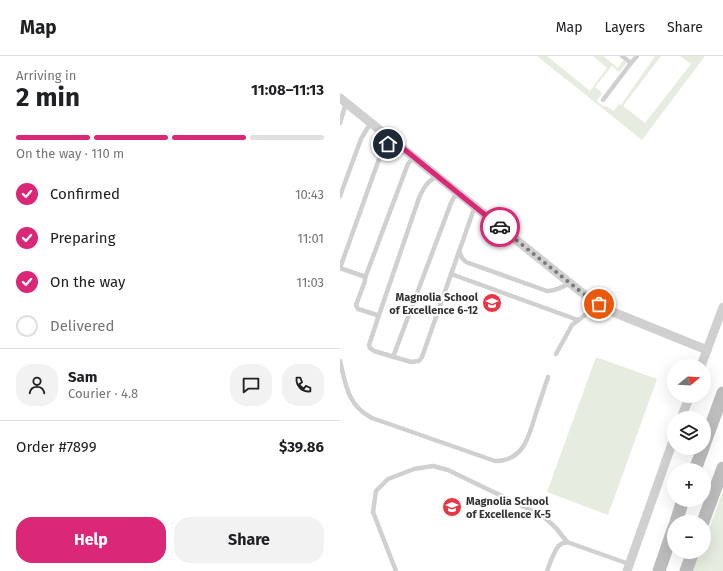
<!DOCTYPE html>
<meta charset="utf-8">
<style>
:root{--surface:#fff;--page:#f2f2f2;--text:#202124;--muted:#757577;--line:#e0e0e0;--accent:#db2777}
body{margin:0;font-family:"Fira Sans",sans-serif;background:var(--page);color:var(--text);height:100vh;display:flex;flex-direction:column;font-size:15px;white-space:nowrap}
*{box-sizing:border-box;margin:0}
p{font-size:13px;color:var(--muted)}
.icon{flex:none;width:22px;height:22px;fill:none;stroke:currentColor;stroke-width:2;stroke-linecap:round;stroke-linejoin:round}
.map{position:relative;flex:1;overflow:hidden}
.sheet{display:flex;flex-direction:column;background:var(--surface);width:340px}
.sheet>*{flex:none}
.needle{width:26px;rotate:72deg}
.controls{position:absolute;left:327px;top:303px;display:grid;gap:8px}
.controls a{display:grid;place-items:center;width:44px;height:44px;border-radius:50%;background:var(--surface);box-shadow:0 4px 16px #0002;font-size:20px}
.pin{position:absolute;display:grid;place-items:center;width:34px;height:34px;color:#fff;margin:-17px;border:2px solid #fff;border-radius:50%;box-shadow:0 1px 4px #0007}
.courier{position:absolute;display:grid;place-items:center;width:40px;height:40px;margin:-20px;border:3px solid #db2777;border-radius:50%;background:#fff;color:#222;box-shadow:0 1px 5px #0007}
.headline em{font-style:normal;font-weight:700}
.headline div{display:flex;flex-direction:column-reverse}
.headline{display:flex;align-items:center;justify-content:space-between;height:68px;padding:0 16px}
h1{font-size:26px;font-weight:700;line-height:30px}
.bar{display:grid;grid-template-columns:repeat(4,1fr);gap:6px 4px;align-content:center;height:48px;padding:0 16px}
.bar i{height:5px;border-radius:3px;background:var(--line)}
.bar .current{background:var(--accent)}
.bar p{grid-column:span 4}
.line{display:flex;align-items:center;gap:10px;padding:0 16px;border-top:1px solid var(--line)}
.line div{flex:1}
.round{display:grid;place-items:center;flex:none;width:42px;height:42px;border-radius:16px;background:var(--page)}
ol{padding:0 16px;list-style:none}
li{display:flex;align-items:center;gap:12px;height:44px}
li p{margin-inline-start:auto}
li .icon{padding:4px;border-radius:50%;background:var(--accent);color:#fff;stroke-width:4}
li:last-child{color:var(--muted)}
li i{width:22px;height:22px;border:2px solid var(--line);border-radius:50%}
.button{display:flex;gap:8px;margin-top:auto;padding:8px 16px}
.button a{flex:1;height:46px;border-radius:16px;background:var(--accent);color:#fff;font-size:16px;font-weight:700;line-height:46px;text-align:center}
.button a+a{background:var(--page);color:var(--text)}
header{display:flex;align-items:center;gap:24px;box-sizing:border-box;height:56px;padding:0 20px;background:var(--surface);border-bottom:1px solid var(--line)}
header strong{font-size:19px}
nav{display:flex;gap:22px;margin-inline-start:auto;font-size:14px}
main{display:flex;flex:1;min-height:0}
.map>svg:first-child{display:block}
.green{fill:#e6ecdf}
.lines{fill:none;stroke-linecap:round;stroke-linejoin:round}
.service{stroke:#d0d0d0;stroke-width:4.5}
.minor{stroke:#d0d0d0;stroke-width:9}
.secondary{stroke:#bdbdbd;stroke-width:13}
.done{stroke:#7a7a7a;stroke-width:4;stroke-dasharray:0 7.2}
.route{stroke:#db2777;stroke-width:5}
.labels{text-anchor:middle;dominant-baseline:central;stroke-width:4;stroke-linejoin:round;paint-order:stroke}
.poi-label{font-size:11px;font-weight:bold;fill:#333;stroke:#fff;text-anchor:end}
</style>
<header>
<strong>Map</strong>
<nav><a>Map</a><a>Layers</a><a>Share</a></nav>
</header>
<main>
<section class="sheet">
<div class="headline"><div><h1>2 min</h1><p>Arriving in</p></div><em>11:08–11:13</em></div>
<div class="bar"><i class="current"></i><i class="current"></i><i class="current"></i><i></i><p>On the way · 110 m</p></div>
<ol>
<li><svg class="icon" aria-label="check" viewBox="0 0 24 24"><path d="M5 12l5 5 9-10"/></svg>Confirmed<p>10:43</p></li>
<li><svg class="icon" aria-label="check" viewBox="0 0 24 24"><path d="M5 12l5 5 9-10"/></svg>Preparing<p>11:01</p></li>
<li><svg class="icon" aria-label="check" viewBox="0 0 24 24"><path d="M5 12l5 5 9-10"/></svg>On the way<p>11:03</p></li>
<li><i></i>Delivered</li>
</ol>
<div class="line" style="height:72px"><a class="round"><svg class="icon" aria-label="person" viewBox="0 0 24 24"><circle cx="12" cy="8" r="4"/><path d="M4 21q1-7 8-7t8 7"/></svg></a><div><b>Sam</b><p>Courier · 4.8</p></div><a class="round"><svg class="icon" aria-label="chat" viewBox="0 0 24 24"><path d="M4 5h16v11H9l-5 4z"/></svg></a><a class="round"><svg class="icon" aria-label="phone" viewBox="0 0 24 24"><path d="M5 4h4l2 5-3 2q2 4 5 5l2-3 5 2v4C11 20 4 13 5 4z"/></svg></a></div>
<div class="line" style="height:52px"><div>Order #7899</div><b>$39.86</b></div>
<div class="button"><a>Help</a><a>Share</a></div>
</section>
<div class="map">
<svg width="383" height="515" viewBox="0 0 383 515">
<rect width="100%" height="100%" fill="#fff"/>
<g class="green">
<polygon points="197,0 207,0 250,35 267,12 253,0 263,0 278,12 283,5 285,5 286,8 279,16 272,10 255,31 262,37 257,45 264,51 266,50 274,55 279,48 281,49 315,0 321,0 283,50 305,67 351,8 340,0 365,0 302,84"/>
<polygon points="256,301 317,323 268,459 207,436"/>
<polygon points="383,435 383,515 353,515 360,496 364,496 364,486"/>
</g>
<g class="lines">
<g class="service">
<polyline points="282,0 291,7 297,0"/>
<polyline points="263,44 291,7"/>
<polyline points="0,67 6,47"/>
<polyline points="0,140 21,83 28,71 31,67"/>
<path d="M 119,195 L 122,202 L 126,206 L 207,235 C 215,235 223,231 230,227"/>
<polyline points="0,212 23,220 25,222 25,225 16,249 18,253 37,259 38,262 29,289 30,292 34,295 71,306 79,305 82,301 135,150"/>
<polyline points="0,212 43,92 48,88 54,85"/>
<polyline points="111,218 238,264"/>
<polyline points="25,222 66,113 68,108 74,101"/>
<path d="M 38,262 L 79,142 C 84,131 86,127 97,120"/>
<polyline points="216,298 232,269 259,248"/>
<polyline points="53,301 111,147 114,141 119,138"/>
<path d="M 0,305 C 6,329 7,349 32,362 L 155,405 C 184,405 189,380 196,357 C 200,345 204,333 208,321"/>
<polyline points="56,515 33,456 36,435 48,423 74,413 93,410 108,414 203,460 216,472 227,486 289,508"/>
<path d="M 207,515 C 210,508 214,492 221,488 C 222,487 226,487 227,486"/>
</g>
<g class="minor">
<polyline points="0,42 241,236 268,254 367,294"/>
<polyline points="361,310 383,251"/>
<polyline points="341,362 350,340"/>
<polyline points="287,515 334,382"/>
</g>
<g class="secondary">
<polyline points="364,389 383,337"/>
<polyline points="355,414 363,392"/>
<polyline points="336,466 343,444"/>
<polyline points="363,466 383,412"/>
<polyline points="319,515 334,471"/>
<polyline points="346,515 353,496"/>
</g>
</g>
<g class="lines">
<polyline class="done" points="160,171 241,236 259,248"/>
<polyline class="route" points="48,88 54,85 160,171"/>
</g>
<defs>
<g id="school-disc" transform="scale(1)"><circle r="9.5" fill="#ea3544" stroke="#fff"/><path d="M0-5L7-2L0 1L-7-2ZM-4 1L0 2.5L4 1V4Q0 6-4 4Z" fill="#fff"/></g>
</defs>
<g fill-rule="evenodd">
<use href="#school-disc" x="152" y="247"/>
<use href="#school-disc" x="112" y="451"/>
</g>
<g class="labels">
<g class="poi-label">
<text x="138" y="241">Magnolia School<tspan x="138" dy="13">of Excellence 6-12</tspan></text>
<text x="126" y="445" text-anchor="start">Magnolia School<tspan x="126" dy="13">of Excellence K-5</tspan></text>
</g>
</g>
</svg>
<div class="controls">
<a><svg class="needle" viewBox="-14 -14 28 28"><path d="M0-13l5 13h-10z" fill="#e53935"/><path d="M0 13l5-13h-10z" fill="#757577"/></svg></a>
<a><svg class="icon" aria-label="layers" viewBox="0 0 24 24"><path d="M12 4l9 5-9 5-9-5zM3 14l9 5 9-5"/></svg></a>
<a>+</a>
<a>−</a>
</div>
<div class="pin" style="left:259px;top:248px;background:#ea580c"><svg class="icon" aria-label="bag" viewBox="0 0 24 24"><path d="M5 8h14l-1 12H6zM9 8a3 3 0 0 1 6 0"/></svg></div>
<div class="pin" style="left:48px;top:88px;background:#1f2937"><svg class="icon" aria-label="home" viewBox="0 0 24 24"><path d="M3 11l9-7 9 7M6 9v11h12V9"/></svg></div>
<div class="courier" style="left:160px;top:171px"><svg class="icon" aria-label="car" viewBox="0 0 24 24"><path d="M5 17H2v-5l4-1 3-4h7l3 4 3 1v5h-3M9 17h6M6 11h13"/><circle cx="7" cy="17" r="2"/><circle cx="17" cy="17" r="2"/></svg></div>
</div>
</main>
